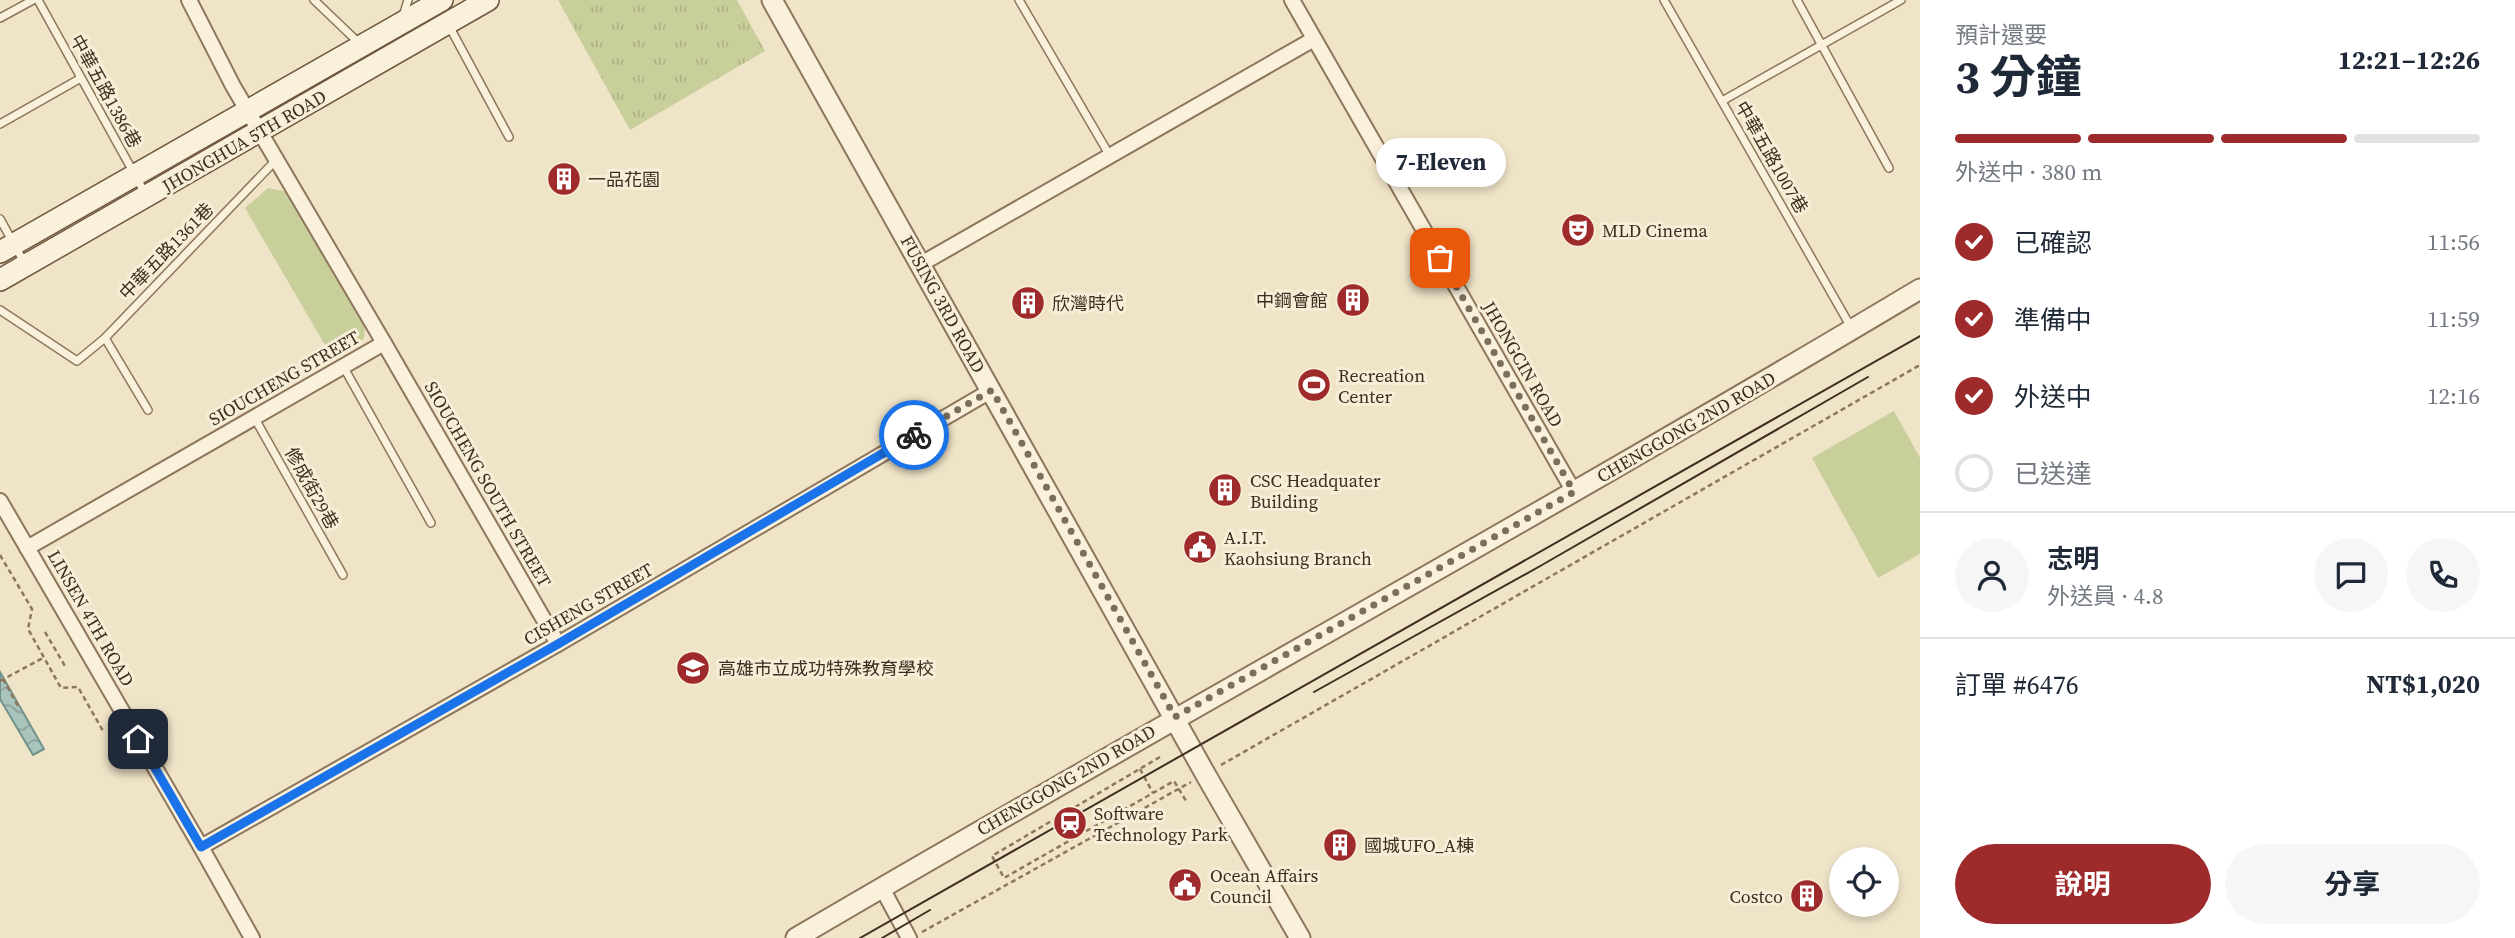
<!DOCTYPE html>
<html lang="zh-TW">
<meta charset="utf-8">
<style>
:root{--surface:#fff;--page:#f6f6f7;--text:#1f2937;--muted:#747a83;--line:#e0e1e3;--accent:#9e2a2b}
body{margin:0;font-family:"Source Serif 4","Noto Sans TC",serif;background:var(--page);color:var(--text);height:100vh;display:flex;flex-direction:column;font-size:26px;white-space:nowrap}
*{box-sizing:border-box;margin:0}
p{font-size:23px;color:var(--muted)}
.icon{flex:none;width:38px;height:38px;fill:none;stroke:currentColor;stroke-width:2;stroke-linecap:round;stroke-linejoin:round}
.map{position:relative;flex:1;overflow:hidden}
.side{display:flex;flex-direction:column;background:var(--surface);width:595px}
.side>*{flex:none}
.tools{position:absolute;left:1829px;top:847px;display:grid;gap:14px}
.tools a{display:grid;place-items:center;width:70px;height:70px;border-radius:50%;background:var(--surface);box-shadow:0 4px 10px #0003;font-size:35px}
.pin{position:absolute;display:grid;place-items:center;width:60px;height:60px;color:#fff;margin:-30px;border-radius:14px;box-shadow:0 4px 10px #0006}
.courier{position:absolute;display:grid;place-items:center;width:70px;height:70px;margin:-35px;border:5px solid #1a73e8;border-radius:50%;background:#fff;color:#222;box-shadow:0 2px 9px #0007}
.bubble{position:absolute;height:49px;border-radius:24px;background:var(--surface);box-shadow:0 4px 10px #0003;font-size:23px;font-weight:700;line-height:49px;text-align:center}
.overview em{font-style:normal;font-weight:700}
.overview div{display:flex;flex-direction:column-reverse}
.overview{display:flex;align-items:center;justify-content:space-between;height:119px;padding:0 35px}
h1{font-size:46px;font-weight:700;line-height:52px}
.bar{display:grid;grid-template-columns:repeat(4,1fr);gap:10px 7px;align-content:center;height:84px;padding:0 35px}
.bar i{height:9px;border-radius:5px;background:var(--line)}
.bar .current{background:var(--accent)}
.bar p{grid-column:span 4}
.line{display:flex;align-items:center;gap:18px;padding:0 35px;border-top:2px solid var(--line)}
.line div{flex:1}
.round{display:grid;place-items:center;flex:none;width:74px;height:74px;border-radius:37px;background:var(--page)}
ol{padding:0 35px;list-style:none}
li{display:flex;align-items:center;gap:21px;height:77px}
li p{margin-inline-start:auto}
li .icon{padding:7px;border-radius:50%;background:var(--accent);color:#fff;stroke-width:4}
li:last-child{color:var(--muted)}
li i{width:38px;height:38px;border:4px solid var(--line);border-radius:50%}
.cta{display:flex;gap:14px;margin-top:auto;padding:14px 35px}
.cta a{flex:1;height:80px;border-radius:42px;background:var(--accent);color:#fff;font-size:28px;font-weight:700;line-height:80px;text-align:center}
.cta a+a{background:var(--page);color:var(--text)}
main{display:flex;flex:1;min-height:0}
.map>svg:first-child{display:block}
.grass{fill:url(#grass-tufts)}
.green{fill:#c9cf9b}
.water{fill:url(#water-waves);stroke:#6f938a;stroke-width:2}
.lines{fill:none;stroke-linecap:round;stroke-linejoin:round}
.service-casing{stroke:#8d765c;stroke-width:10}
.minor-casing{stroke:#8d765c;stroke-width:18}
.tertiary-casing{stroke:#8d765c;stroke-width:23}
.secondary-casing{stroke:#6f573f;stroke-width:24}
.path{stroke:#8d765c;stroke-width:2.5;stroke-dasharray:5 3.5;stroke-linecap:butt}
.service{stroke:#faf1dc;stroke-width:7}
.minor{stroke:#faf1dc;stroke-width:14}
.tertiary{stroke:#faf1dc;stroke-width:19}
.secondary{stroke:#faf1dc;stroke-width:21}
.tram{stroke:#3d2e20;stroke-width:2}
.done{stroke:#7c6e5b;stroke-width:7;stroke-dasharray:0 12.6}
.route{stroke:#1a73e8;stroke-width:9}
.labels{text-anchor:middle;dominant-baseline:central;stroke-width:6;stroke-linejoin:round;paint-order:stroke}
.street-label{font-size:18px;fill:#3d2e20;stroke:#f7eed8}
.poi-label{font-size:18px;fill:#3d2e20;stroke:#f7eed8;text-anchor:start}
</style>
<main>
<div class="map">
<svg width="1920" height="938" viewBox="0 0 1920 938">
<defs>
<pattern id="grass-tufts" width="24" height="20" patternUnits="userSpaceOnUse" patternTransform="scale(1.75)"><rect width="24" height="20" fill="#c9cf9b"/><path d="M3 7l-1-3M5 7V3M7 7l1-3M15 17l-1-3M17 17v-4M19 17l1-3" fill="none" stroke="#aeb285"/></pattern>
<pattern id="water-waves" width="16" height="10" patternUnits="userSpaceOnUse" patternTransform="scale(1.75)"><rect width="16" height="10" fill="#a9c4bc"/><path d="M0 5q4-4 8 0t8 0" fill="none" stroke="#8ba098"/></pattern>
</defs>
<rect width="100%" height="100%" fill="#f0e4c8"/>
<polygon class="grass" points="558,0 737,0 765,51 630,130"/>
<g class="green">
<polygon points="268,188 288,192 365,325 364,339 332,357 245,208"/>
<polygon points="1894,411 1920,458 1920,554 1878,578 1812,458"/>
</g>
<polygon class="water" points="0,672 44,749 33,755 0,699"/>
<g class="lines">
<g class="service-casing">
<g id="service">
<polyline points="38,0 146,195"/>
<polyline points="314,0 359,43"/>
<polyline points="1019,0 1110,156"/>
<polyline points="1664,0 1852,329"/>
<polyline points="1797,0 1889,168"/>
<polyline points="403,16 408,0"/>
<polyline points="0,18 33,0"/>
<polyline points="448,24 509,137"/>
<polyline points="1722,101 1901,0"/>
<polyline points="0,124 81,78"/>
<polyline points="0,219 25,264"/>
<polyline points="0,310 77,361 105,338 276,160"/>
<polyline points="105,338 148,410"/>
<polyline points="343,366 431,523"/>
<polyline points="254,417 343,575"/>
</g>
</g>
<g class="minor-casing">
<g id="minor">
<polyline points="1292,0 1574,492"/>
<polyline points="921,264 1314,39"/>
<polyline points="384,343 558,644"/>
<polyline points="0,501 201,847 252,938"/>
<polyline points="27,548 384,343 233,86 189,0"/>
<polyline points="201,847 558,644 992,390"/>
<polyline points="882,888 909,938"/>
</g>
</g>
<g class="tertiary-casing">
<g id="tertiary">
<polyline points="772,0 1207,777 1300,938"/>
<path d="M 796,938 C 1169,719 1549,511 1920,289"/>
</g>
</g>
<g class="secondary-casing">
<g id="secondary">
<polyline points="0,252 442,0"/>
<polyline points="0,280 488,0"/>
</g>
</g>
<g class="path">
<polyline points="0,555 32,609 28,629 61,688 78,687 103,731"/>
<polyline points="45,632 65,666"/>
<polyline points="3,679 18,706"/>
<polyline points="0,681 43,658"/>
<polyline points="1160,757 992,856 1004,878 1174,781 1186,801"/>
<polyline points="1221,765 1920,365"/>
<polyline points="1140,769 1153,793"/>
<polyline points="922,932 1191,782"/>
</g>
<use href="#service" class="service"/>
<use href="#minor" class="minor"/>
<use href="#tertiary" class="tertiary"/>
<use href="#secondary" class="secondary"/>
<g class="tram">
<polyline points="1314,692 1542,565 1868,377"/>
<polyline points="860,938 1920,336"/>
<polyline points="882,938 930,910"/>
</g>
</g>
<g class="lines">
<polyline class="done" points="914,435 992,390 1175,717 1574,492 1440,258"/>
<polyline class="route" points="138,739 201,847 558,644 914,435"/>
</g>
<defs>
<g id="building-disc" transform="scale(1.75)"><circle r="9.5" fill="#9e2a2b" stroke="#f7eed8"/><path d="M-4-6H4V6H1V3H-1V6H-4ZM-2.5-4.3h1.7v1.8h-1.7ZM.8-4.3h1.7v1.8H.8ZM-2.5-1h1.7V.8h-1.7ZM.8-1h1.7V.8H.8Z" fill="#fff"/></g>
<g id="theatre-disc" transform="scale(1.75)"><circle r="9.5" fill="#9e2a2b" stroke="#f7eed8"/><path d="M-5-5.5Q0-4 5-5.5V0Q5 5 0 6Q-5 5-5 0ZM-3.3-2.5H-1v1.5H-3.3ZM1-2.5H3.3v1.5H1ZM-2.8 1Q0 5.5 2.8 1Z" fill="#fff"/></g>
<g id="stadium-disc" transform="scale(1.75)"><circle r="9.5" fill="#9e2a2b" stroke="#f7eed8"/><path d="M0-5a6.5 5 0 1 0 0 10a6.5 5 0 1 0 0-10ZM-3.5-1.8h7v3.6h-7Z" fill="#fff"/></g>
<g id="civic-disc" transform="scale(1.75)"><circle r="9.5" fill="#9e2a2b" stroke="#f7eed8"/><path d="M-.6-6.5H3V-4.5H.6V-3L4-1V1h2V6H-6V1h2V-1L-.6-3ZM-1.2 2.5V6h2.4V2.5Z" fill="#fff"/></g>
<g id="school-disc" transform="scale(1.75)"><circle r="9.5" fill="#9e2a2b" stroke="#f7eed8"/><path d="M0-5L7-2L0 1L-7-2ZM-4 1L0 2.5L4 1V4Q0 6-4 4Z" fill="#fff"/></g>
<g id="station-disc" transform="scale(1.75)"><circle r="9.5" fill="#9e2a2b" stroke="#f7eed8"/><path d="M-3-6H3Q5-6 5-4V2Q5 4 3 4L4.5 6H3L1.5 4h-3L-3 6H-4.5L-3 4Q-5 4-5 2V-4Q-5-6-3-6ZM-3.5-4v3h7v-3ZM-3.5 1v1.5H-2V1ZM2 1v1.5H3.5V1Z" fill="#fff"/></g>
</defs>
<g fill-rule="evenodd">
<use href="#building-disc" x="564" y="179"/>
<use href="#theatre-disc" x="1578" y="230"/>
<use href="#building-disc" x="1353" y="300"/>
<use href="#building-disc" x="1028" y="303"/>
<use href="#stadium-disc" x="1314" y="385"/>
<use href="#building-disc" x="1225" y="490"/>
<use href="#civic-disc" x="1200" y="547"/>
<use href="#school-disc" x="693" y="668"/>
<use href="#station-disc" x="1070" y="823"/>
<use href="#building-disc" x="1340" y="845"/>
<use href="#civic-disc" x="1185" y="885"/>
<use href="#building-disc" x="1807" y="896"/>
</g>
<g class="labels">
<g class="street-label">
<text transform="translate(106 91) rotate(61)">中華五路1386巷</text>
<text transform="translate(244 141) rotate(-30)">JHONGHUA 5TH ROAD</text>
<text transform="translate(1772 157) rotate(60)">中華五路1007巷</text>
<text transform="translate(166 251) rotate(-46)">中華五路1361巷</text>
<text transform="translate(943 304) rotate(61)">FUSING 3RD ROAD</text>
<text transform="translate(1523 364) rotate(60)">JHONGCIN ROAD</text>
<text transform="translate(284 378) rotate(-30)">SIOUCHENG STREET</text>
<text transform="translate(1686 427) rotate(-30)">CHENGGONG 2ND ROAD</text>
<text transform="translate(488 484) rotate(60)">SIOUCHENG SOUTH STREET</text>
<text transform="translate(312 488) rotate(61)">修成街29巷</text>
<text transform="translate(588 604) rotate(-30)">CISHENG STREET</text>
<text transform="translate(91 618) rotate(60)">LINSEN 4TH ROAD</text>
<text transform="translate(1066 780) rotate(-30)">CHENGGONG 2ND ROAD</text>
</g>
<g class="poi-label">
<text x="588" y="179">一品花園</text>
<text x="1602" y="230">MLD Cinema</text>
<text x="1328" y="300" text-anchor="end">中鋼會館</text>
<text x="1052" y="303">欣灣時代</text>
<text x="1338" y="375">Recreation<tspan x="1338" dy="21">Center</tspan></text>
<text x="1250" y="480">CSC Headquater<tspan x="1250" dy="21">Building</tspan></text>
<text x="1224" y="537">A.I.T.<tspan x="1224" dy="21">Kaohsiung Branch</tspan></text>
<text x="718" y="668">高雄市立成功特殊教育學校</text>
<text x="1094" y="813">Software<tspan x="1094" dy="21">Technology Park</tspan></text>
<text x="1364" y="845">國城UFO_A棟</text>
<text x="1210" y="875">Ocean Affairs<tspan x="1210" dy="21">Council</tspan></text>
<text x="1783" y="896" text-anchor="end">Costco</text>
</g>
</g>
</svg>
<div class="tools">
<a><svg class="icon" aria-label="locate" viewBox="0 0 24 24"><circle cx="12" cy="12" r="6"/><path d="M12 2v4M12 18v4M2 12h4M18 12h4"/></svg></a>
</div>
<div class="pin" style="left:1440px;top:258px;background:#ea580c"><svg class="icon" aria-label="bag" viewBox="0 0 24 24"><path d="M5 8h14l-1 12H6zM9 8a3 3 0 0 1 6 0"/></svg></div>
<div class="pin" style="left:138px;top:739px;background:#1f2937"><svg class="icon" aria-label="home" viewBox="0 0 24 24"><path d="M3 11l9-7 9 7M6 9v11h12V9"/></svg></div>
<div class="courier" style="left:914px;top:435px"><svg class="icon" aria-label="bike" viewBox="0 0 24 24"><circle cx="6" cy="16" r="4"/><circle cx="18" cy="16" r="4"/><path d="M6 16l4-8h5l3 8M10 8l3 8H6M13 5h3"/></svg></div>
<div class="bubble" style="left:1376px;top:138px;width:130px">7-Eleven</div>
</div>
<section class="side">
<div class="overview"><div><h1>3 分鐘</h1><p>預計還要</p></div><em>12:21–12:26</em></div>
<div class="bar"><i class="current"></i><i class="current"></i><i class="current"></i><i></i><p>外送中 · 380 m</p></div>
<ol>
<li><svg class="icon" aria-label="check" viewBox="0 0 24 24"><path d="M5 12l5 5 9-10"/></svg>已確認<p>11:56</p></li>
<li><svg class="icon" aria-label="check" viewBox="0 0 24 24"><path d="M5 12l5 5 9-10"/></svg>準備中<p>11:59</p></li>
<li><svg class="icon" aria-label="check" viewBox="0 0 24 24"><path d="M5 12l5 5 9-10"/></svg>外送中<p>12:16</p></li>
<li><i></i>已送達</li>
</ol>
<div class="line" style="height:126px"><a class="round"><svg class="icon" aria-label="person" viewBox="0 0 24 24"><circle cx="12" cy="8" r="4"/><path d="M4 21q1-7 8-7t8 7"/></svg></a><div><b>志明</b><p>外送員 · 4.8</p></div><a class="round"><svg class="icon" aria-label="chat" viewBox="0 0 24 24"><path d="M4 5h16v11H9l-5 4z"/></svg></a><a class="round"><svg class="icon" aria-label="phone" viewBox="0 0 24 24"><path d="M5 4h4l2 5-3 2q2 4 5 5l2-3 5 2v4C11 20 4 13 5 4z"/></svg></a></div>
<div class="line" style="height:91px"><div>訂單 #6476</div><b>NT$1,020</b></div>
<div class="cta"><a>說明</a><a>分享</a></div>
</section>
</main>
